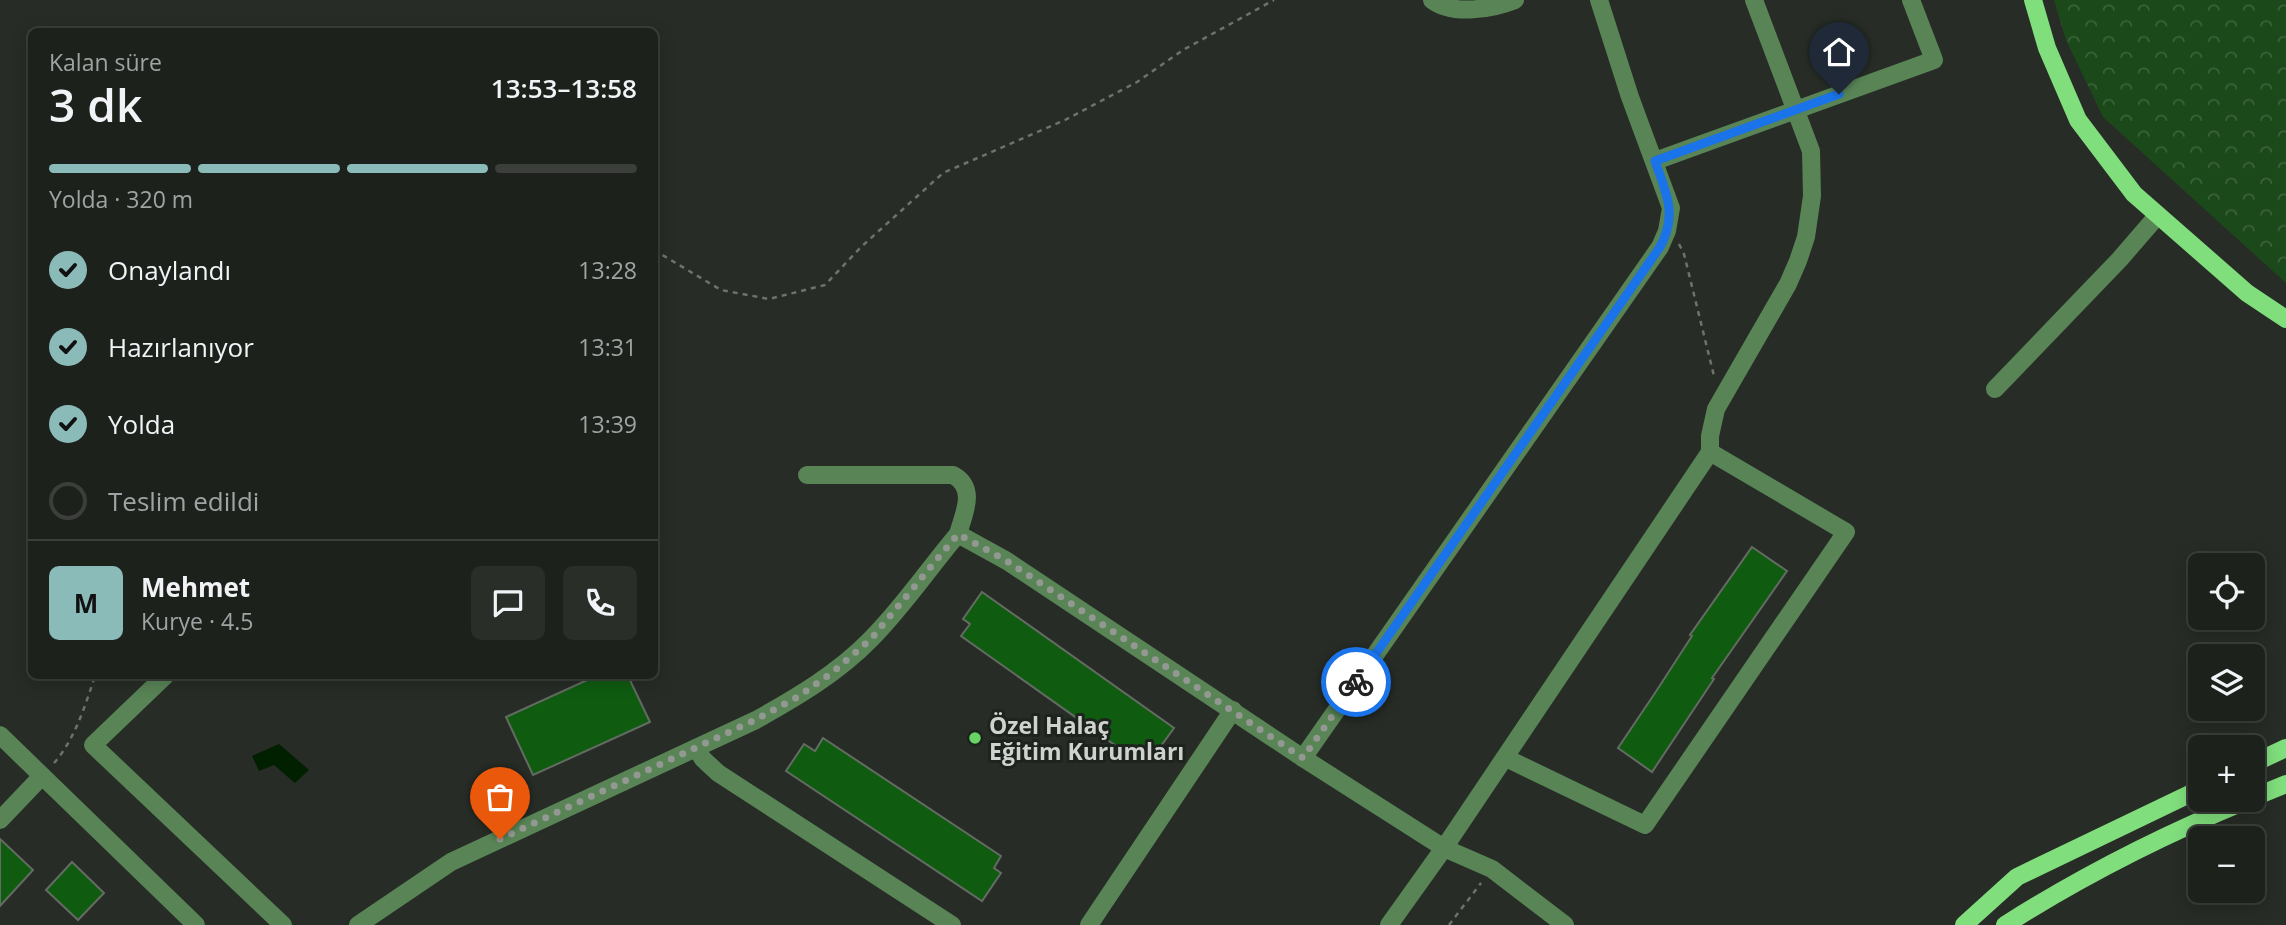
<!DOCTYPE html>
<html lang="tr">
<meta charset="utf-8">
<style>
:root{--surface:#1d211c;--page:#2a2e29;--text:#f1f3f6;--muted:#a0a3a3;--line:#3b3e3b;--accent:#8bbbb9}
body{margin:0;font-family:"Open Sans",sans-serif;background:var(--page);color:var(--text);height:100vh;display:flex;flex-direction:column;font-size:26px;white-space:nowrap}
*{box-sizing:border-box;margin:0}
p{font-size:23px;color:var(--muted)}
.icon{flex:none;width:38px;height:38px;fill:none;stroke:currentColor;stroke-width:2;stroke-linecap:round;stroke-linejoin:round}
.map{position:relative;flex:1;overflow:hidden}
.panel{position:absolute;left:28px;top:28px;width:630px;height:651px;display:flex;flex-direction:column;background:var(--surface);border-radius:10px;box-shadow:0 4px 18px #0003,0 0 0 2px var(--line)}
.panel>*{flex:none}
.buttons{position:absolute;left:2188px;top:553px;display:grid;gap:14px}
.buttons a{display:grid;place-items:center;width:77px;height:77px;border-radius:10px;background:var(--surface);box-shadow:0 4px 18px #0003,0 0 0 2px var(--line);font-size:35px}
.pin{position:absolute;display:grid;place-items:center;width:60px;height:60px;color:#fff;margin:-72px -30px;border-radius:50% 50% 50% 0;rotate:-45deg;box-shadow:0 0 7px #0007}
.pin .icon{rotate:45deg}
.courier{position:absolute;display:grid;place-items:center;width:70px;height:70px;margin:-35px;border:5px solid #1a73e8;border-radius:50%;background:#fff;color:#222;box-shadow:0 2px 9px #0007}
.overview em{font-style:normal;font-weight:600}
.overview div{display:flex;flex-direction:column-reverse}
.overview{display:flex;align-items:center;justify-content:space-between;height:119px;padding:0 21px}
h1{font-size:46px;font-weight:600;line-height:52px}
.bar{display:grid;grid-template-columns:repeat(4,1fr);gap:10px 7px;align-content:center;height:84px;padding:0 21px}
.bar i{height:9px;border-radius:5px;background:var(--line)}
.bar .on{background:var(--accent)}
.bar p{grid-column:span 4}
.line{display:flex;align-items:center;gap:18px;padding:0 21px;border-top:2px solid var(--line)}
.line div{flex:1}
.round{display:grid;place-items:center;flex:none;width:74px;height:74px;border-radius:10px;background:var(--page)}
ol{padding:0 21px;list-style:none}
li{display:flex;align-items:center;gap:21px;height:77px}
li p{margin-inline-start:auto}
li .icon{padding:7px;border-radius:50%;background:var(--accent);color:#111;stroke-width:4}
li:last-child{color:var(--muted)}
li i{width:38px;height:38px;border:4px solid var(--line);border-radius:50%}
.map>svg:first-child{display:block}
.forest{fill:url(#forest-crowns)}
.water{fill:#002000}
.building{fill:#0f5c11;stroke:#646b63;stroke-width:2}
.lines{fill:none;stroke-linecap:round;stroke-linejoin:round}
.path{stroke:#6e726d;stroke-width:2.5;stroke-dasharray:5 5;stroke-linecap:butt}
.minor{stroke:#588456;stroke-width:18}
.major{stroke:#80de7c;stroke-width:18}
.done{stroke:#949893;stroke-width:7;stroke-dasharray:0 12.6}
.route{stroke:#1a73e8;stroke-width:9}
.poi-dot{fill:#68d465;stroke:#1d231d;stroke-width:2.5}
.labels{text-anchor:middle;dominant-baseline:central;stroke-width:6;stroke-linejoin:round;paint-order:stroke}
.poi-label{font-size:23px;font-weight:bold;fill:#cfd2ce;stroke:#1d231d;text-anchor:start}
</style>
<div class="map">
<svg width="2286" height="925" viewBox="0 0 2286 925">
<defs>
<pattern id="forest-crowns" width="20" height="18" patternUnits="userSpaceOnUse" patternTransform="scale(1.75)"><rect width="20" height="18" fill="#1b491a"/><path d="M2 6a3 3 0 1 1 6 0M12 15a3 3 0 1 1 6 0" fill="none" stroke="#3b623a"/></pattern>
</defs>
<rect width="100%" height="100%" fill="#272c26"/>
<polygon class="forest" points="2054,0 2286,0 2286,283 2103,117 2066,40"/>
<polygon class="water" points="279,744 309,770 295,783 274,765 259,771 252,756"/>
<g class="building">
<polygon points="1752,547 1787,571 1712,678 1714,679 1652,772 1618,748 1655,693 1692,636 1690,635"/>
<polygon points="982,592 1174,728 1155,754 1145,747 1136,760 961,636 970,624 963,619"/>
<polygon points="596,676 628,676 650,722 533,775 506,717"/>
<polygon points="823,738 1001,856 994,868 1001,873 982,901 786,771 804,744 815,751"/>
<polygon points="0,839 33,870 0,906"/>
<polygon points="72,862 104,893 78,920 46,890"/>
</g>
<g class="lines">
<g class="path">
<polyline points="1679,244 1684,254 1714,376"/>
<polyline points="654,250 721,290 769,299 825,285 861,247 943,173 1065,120 1137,82 1183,50 1274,0"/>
<path d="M 54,763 C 75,739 85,706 95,676"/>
<polyline points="1449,925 1481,883"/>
</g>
<g class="minor">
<path d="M 1432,0 C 1453,16 1492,9 1515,0"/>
<polyline points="1655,161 1934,60 1911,0"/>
<polyline points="1995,389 2120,259 2158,215"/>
<polyline points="1710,452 1710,436 1716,409 1788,284 1798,261 1806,237 1812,196 1811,151 1754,0"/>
<path d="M 807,475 L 953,475 C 977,488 964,513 958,534"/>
<polyline points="165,676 93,745 283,925"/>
<polyline points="0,735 196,925"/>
<polyline points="696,748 703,759 718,773 952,925"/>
<polyline points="1303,758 1660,247 1667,231 1671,208 1630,97 1599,0"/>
<polyline points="0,820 42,776"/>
<path d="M 358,925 L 451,862 L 756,720 C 797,697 838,673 871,639 C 903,607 929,568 958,534 L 1007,561 L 1303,758 L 1444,848 L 1710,452 L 1846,532 L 1645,825 L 1506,758"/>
<polyline points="1089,925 1233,710"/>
<polyline points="1389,925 1444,848 1492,869 1565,925"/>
</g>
<g class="major">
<polyline points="2033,0 2047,48 2078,120 2134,194 2247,293 2286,319"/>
<polyline points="2252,764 2286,748"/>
<polyline points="2252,798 2286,784"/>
<polyline points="1964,925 2017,877 2200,789"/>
<path d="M 2005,925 C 2082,876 2163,835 2248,800"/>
</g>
</g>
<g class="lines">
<polyline class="done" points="500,839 755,720 799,696 833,672 871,639 958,534 1007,561 1303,758 1356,682"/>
<path class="route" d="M 1356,682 L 1660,247 C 1678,214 1666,193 1655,161 L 1839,94"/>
</g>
<circle class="poi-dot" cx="975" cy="738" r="7"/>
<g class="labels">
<g class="poi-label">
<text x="989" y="725">Özel Halaç<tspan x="989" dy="26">Eğitim Kurumları</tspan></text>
</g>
</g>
</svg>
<div class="buttons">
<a><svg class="icon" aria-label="locate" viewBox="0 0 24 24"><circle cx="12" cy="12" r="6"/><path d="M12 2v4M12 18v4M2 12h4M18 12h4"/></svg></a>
<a><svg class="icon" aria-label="layers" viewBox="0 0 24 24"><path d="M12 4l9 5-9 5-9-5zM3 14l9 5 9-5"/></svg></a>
<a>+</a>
<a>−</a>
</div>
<div class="pin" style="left:500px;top:839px;background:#ea580c"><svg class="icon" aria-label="bag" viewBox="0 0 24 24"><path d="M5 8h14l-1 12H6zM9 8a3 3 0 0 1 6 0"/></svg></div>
<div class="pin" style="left:1839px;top:94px;background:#1f2937"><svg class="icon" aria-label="home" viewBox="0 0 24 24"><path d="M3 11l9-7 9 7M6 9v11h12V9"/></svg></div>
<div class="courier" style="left:1356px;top:682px"><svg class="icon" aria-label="bike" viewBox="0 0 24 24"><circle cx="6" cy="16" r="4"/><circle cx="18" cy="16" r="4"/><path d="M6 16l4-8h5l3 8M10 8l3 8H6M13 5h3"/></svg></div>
<section class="panel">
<div class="overview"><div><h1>3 dk</h1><p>Kalan süre</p></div><em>13:53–13:58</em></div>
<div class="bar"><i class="on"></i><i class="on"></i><i class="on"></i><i></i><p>Yolda · 320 m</p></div>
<ol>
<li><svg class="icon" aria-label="check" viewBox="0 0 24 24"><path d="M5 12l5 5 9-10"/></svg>Onaylandı<p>13:28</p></li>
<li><svg class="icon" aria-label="check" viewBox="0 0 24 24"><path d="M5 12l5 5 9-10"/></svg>Hazırlanıyor<p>13:31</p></li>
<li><svg class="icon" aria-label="check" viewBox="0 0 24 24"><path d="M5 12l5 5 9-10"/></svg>Yolda<p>13:39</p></li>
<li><i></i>Teslim edildi</li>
</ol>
<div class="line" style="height:126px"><b class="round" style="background:var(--accent);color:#111">M</b><div><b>Mehmet</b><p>Kurye · 4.5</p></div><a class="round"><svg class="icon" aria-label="chat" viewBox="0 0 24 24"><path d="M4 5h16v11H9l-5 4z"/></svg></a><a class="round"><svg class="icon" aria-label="phone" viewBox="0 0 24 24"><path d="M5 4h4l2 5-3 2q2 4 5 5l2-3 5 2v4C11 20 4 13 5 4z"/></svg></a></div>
</section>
</div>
